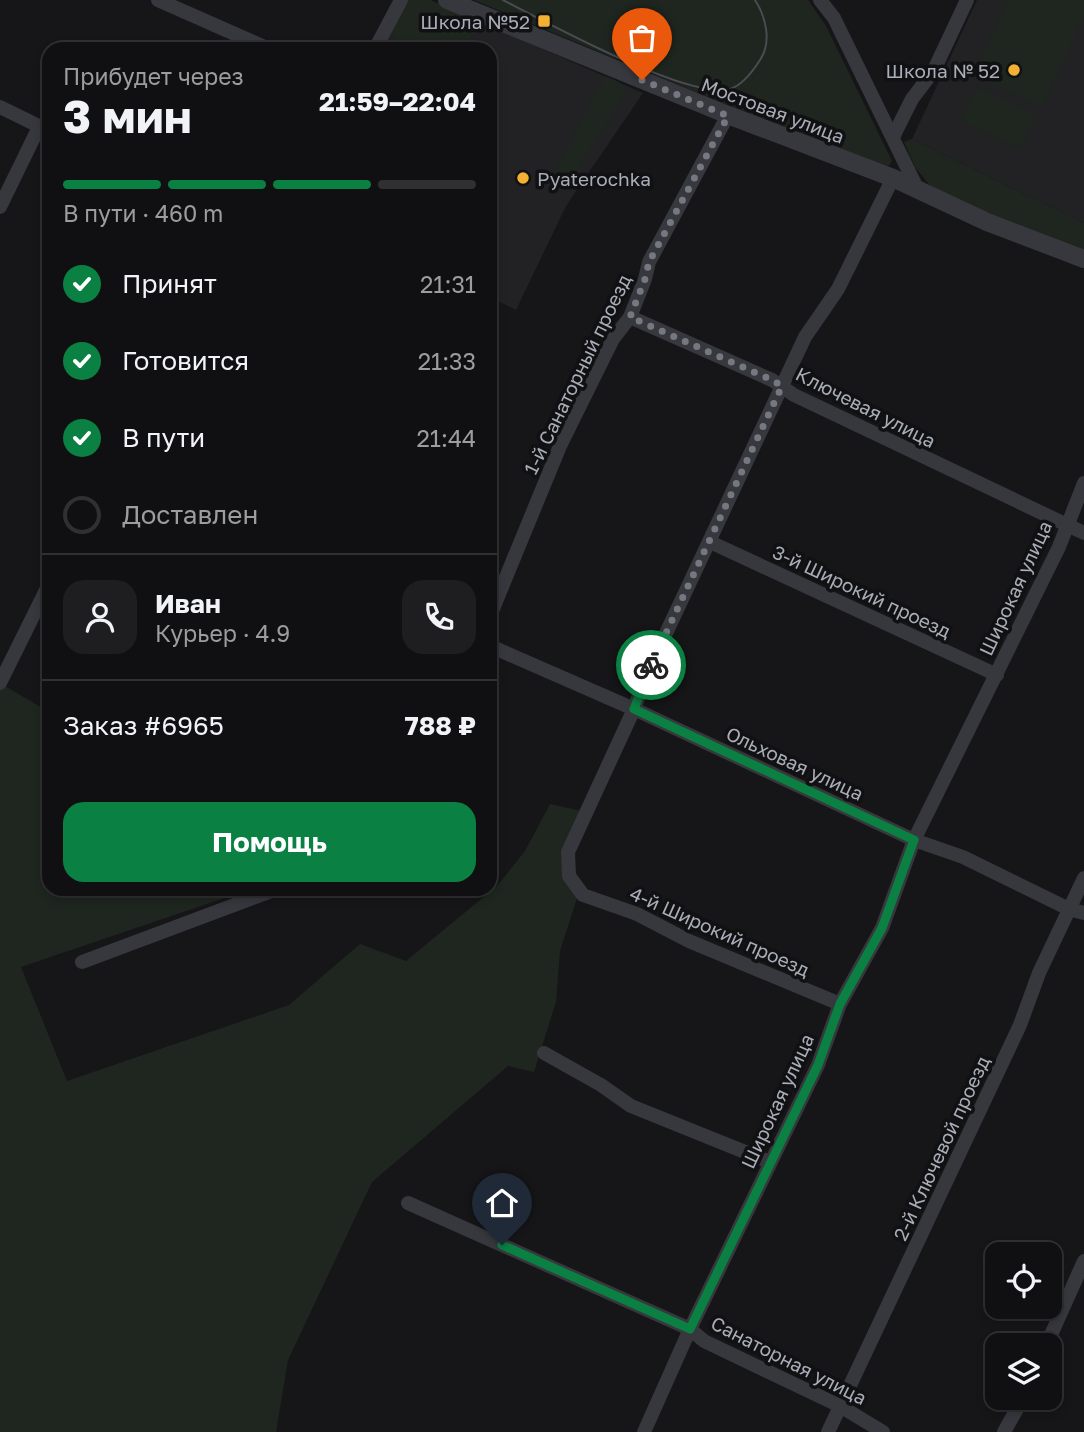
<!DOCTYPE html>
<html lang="ru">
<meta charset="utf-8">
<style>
:root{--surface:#101012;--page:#1e1e20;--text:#f1f3f6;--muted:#9c9d9f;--line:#303032;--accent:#0b8043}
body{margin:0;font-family:"Golos Text",sans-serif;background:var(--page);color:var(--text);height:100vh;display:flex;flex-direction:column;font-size:26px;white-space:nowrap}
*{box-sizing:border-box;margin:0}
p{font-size:23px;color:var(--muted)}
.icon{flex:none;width:38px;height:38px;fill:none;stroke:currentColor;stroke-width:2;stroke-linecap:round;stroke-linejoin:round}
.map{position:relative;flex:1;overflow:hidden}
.sheet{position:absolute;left:42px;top:42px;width:455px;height:854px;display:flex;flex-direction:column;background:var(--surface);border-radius:21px;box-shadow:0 4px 10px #0003,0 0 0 2px var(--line)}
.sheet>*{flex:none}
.tools{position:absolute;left:985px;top:1242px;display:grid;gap:14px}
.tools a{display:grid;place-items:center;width:77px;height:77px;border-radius:14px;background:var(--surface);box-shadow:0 4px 10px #0003,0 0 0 2px var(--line);font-size:35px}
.pin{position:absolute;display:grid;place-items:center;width:60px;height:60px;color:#fff;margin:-72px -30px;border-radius:50% 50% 50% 0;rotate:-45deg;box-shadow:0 0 7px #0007}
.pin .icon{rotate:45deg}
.courier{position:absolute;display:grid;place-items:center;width:70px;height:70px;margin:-35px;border:5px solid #0b8043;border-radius:50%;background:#fff;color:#222;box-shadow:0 2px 9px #0007}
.summary em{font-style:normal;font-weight:700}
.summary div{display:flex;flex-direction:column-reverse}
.summary{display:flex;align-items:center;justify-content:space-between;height:119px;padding:0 21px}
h1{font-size:46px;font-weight:700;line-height:52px}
.bar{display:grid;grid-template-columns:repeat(4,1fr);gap:10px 7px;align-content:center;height:84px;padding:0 21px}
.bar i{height:9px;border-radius:5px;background:var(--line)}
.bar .selected{background:var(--accent)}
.bar p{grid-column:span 4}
.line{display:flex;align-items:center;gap:18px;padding:0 21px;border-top:2px solid var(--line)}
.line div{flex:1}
.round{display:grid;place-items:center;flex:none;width:74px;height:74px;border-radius:21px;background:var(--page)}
ol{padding:0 21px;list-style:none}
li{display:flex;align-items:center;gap:21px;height:77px}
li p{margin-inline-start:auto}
li .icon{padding:7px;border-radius:50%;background:var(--accent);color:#fff;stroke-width:4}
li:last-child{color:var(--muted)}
li i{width:38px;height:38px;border:4px solid var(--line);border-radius:50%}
.primary-button{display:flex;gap:14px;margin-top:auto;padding:14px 21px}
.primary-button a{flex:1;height:80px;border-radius:21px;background:var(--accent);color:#fff;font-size:28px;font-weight:700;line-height:80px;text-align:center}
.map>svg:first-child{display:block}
.built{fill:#222225}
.green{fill:#1e261f}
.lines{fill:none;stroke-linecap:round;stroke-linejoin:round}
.minor{stroke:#37383d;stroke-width:14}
.tertiary{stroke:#37383d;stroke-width:18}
.tram{stroke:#4a4c52;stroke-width:2}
.done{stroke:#757880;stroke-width:7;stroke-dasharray:0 12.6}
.route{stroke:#0b8043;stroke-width:9}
.poi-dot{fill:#f2b134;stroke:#111113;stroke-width:2.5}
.labels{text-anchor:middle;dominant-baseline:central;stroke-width:7;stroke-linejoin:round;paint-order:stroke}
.poi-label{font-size:19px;fill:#a8adb8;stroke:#111113;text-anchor:end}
.street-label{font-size:19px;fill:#a8adb8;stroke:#111113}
</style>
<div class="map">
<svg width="1084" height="1432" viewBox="0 0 1084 1432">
<rect width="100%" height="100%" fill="#161618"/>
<g class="built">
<polygon points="430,0 643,93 566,206 516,310 490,297 490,49 379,49 403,1"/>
<polygon points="977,0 1084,0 1084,223 912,139"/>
</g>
<g class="green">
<polygon points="405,0 430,0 477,21 465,49 403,49 395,40 390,26"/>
<polygon points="474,0 808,0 826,26 892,161 888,167 880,168"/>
<polygon points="1008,0 1084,0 1084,16 1042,107 973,75"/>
<path d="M 605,76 C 614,80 627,83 625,95 L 563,192 L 554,191 L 550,180 Z"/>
<polygon points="976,87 1036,115 1020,149 960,121"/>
<polygon points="912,139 1084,223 1084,249 995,216 933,189 915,167 904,142"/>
<polygon points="0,683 49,712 49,889 251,889 21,967 67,1081 289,1005 360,944 406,961 497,886 525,851 550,804 586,812 566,851 579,892 560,951 556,1002 534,1072 508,1066 372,1182 288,1360 276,1432 0,1432"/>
</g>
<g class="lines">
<g class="minor">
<polyline points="158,0 269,49"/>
<polyline points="820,0 834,18 918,190"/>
<polyline points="375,49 401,0"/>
<polyline points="0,107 49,131"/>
<polyline points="893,137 912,99 934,70 967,0"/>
<polyline points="0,207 39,127"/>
<polyline points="630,317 772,380 794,395 1084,533"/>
<polyline points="710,542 997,675"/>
<polyline points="490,616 560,446 613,339 630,317 645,279 649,262 728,115"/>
<polyline points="490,646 634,709 914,840 963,857 1069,909 1084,913"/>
<polyline points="0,683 49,584"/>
<polyline points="82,962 277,889"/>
<polyline points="840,1004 689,941 637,914 583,895 569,876 568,852 634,709 645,678 805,337 838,289 893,178"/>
<polyline points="544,1053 601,1085 631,1106 770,1162"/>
<polyline points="408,1203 690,1329 704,1341 840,1406 883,1432"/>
<polyline points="1046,1346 1084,1261"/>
<polyline points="644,1432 690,1329 818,1065 840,1004 882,928 914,840 1059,547 1084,483"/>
<polyline points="828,1432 1020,1025 1039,973 1084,878"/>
<polyline points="1004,1432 1023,1398"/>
</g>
<polyline class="tertiary" points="447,0 728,115 893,178 987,222 1084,259"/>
<path class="tram" d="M 503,0 C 544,21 690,101 730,89 C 743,85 753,71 760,60 C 772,42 766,17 755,0"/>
</g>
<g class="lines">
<polyline class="done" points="642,80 728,116 649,262 645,279 630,317 772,380 782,386 651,665"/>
<polyline class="route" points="502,1245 690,1329 818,1065 840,1004 882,928 914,840 634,709 651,665"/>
</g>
<g class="poi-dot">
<rect x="537" y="14" width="14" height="14" rx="3.5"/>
<circle cx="1014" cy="70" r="7"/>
<circle cx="523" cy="178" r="7"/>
</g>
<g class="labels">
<g class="poi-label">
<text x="530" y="21">Школа №52</text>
<text x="1000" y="70">Школа № 52</text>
<text x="537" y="178" text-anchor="start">Pyaterochka</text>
</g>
<g class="street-label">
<text transform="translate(773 110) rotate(21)">Мостовая улица</text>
<text transform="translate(577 374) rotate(-64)">1-й Санаторный проезд</text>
<text transform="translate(866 407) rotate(27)">Ключевая улица</text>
<text transform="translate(1015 588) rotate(-65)">Широкая улица</text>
<text transform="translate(862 591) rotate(25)">3-й Широкий проезд</text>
<text transform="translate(795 763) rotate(25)">Ольховая улица</text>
<text transform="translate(720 931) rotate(24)">4-й Широкий проезд</text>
<text transform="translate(777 1101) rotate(-65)">Широкая улица</text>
<text transform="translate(941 1148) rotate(-65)">2-й Ключевой проезд</text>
<text transform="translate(789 1360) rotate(27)">Санаторная улица</text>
</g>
</g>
</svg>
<div class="tools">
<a><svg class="icon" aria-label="locate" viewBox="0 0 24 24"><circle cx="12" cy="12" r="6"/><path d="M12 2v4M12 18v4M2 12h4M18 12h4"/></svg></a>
<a><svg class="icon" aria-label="layers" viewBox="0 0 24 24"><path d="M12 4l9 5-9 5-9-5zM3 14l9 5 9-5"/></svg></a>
</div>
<div class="pin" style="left:642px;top:80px;background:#ea580c"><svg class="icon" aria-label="bag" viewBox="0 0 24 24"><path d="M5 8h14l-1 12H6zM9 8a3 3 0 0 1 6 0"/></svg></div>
<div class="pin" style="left:502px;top:1245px;background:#1f2937"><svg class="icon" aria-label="home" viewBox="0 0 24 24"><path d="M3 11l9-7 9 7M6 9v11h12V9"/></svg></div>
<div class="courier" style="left:651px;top:665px"><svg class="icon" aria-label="bike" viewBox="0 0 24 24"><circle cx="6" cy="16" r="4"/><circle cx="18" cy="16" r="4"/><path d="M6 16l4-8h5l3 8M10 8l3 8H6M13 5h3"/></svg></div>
<section class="sheet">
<div class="summary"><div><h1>3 мин</h1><p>Прибудет через</p></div><em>21:59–22:04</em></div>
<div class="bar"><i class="selected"></i><i class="selected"></i><i class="selected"></i><i></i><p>В пути · 460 m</p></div>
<ol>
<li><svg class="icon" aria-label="check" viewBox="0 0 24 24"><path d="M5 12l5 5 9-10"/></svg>Принят<p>21:31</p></li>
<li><svg class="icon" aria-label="check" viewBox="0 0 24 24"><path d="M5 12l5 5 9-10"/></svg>Готовится<p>21:33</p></li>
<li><svg class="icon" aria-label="check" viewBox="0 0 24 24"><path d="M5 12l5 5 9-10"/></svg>В пути<p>21:44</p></li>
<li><i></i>Доставлен</li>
</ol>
<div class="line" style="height:126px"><a class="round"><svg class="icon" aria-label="person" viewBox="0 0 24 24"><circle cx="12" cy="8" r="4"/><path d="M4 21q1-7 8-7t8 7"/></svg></a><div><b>Иван</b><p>Курьер · 4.9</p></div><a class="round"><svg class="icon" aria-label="phone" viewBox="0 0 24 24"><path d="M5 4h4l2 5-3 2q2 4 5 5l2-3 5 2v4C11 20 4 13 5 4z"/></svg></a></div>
<div class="line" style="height:91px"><div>Заказ #6965</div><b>788 ₽</b></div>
<div class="primary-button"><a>Помощь</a></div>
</section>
</div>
